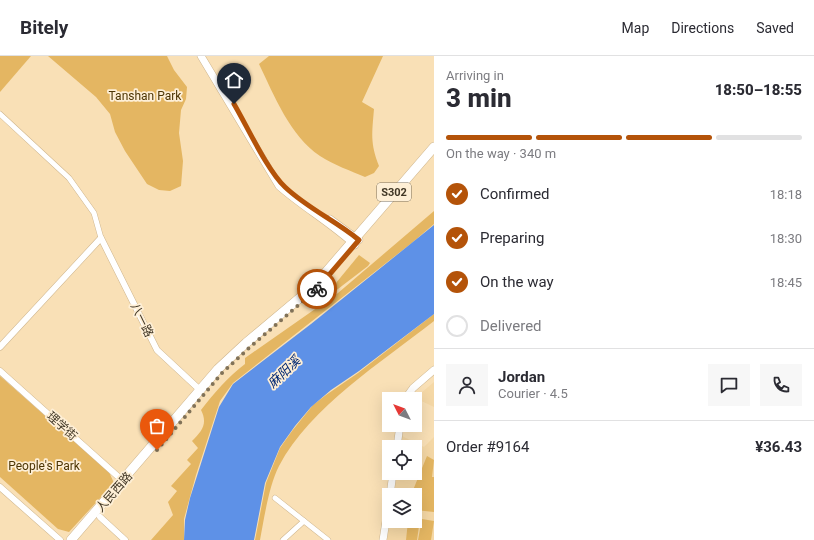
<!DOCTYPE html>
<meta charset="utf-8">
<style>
:root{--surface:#fff;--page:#f7f7f7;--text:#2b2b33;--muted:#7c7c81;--line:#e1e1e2;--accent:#b45309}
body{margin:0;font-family:Roboto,"Noto Sans SC",sans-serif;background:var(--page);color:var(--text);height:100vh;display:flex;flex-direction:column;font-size:15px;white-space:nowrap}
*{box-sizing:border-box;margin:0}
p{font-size:13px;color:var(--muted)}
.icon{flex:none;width:22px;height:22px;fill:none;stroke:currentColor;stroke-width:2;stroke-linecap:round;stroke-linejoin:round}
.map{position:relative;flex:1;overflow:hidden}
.drawer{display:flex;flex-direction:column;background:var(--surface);width:380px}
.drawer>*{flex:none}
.needle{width:26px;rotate:312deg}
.fabs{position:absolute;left:382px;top:336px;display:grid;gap:8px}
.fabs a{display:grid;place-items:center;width:40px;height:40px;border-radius:0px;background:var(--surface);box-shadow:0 4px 16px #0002;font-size:20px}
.pin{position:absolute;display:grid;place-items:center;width:34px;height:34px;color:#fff;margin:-41px -17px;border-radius:50% 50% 50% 0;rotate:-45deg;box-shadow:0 0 4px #0007}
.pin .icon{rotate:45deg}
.courier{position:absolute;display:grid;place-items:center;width:40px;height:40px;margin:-20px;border:3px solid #b45309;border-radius:50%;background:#fff;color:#222;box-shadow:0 1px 5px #0007}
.summary em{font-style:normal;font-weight:800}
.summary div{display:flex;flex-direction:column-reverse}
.summary{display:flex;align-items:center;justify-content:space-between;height:68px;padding:0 12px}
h1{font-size:26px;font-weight:800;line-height:30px}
.bar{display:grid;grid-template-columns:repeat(4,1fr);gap:6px 4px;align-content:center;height:48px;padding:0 12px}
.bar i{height:5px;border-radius:3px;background:var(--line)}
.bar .on{background:var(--accent)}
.bar p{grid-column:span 4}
.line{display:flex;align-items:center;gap:10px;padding:0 12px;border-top:1px solid var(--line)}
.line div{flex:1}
.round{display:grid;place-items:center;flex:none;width:42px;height:42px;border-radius:0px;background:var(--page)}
ol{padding:0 12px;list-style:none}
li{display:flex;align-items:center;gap:12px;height:44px}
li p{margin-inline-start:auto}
li .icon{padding:4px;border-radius:50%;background:var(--accent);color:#fff;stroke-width:4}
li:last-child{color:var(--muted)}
li i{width:22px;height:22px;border:2px solid var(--line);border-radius:50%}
header{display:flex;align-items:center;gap:24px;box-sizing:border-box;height:56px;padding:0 20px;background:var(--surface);border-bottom:1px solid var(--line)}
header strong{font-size:19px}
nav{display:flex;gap:22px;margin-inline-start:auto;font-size:14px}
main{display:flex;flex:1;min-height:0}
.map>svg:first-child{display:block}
.built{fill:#f5d8a6}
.green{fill:#e4b662}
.water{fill:#5e91e7}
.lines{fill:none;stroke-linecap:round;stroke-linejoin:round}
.minor-casing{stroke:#ceb58d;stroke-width:6}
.tertiary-casing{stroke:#ceb58d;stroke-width:7}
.secondary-casing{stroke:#ceb58d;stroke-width:8}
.trunk-casing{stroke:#ceb58d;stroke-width:10}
.minor{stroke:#fff;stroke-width:5}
.tertiary{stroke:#fff;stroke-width:6}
.secondary{stroke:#fff;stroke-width:7}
.trunk{stroke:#fff;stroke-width:9}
.done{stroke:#817258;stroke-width:4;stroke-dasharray:0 7.2}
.route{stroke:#b45309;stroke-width:5}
.labels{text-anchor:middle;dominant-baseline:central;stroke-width:3.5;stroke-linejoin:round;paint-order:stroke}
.shield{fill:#feefd6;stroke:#7a6e5b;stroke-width:1}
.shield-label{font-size:11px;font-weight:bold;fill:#413726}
.park-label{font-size:12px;fill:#4c3504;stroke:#feefd6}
.street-label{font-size:12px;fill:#413726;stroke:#feefd6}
.water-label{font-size:13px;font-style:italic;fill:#002773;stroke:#feefd6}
</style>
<header>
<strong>Bitely</strong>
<nav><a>Map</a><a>Directions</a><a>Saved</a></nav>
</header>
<main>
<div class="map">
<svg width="434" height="484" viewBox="0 0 434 484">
<rect width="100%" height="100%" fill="#f9e0b6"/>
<g class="built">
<polygon points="434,326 434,351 415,342"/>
<polygon points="402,380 424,391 434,381 434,484 387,484 390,465 415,465 415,439 394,439 397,417 415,417 415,391 401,391"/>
</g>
<g class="green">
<polygon points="0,0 31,0 0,36"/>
<polygon points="48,0 167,0 174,14 187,31 186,43 181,54 179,77 183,105 181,130 170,135 159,134 147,128 125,95 115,76 110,58 96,41"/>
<path d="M 269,0 L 383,0 L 362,46 L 374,53 C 372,77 370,87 379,110 L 374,117 L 365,121 C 351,115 334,109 320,100 C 290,80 274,39 259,8 Z"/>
<path d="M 434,155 L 434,168 L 413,186 L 233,327 L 220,345 L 196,419 L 184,463 L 184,484 L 151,484 L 173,459 L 168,446 L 177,435 L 171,430 L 191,408 L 187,404 L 198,392 L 192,385 C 202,375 208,368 201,354 C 214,337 228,321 245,308 L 245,302 L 338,237 Z"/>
<polygon points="359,199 370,207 368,210 334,236 331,233"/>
<path d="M 434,258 L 434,265 C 382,306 310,351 279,410 C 269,429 264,463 260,484 L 255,484 L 266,427 L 280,392 L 292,375 L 313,349 L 326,339 L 358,317 Z"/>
<polygon points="0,320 109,416 114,427 69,476 58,473 0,421"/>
<polygon points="427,400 434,404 432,421 434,421 434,456 415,454 415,439 411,439"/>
<polygon points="415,462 420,463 417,484 406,484 408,465 415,465"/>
<polygon points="422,463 434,465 431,484 418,484"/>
</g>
<polygon class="water" points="434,169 434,258 359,315 331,334 311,351 295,370 280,391 265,427 254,484 184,484 185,464 190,442 219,351 233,328 311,268"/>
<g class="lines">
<g class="minor-casing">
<g id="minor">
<polyline points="0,58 69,122 94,157 101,182"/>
<polyline points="275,442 328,484"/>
<polyline points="283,484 304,465"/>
</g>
</g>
<g class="tertiary-casing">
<g id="tertiary">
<polyline points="0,291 101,182 157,294 200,334"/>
<polyline points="0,315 123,425"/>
<polyline points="0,431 60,484"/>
<polyline points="100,461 125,484"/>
</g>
</g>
<g class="secondary-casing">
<g id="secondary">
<path d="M 201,0 L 279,130 C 303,151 331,167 355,189"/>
<polyline points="330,163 359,184"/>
<polyline points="405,343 413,332 434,314"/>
<polyline points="397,391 400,369"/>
<polyline points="390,439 393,417"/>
<polyline points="383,484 389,446"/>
</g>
</g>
<g class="trunk-casing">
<polyline id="trunk" points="71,484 218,313 246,287 314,230 434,91"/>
</g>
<use href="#minor" class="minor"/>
<use href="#tertiary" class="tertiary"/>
<use href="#secondary" class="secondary"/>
<use href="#trunk" class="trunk"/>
</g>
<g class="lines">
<polyline class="done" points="157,394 222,317 249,292 317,233"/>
<path class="route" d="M 234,48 C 247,70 267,114 285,131 C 307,152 336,165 359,184 L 317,233"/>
</g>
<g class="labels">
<rect class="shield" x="377" y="127" width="34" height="18" rx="3"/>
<g class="shield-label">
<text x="394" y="136">S302</text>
</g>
<g class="park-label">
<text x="145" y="40">Tanshan Park</text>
<text x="44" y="410">People's Park</text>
</g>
<g class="street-label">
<text transform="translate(142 264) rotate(64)">八一路</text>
<text transform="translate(62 370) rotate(42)">理学街</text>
<text transform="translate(114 436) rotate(-49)">人民西路</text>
</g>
<g class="water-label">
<text transform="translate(284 316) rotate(-44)">麻阳溪</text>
</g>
</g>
</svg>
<div class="fabs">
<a><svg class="needle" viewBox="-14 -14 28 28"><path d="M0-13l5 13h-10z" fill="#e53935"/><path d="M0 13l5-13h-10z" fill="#7c7c81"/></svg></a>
<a><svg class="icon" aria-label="locate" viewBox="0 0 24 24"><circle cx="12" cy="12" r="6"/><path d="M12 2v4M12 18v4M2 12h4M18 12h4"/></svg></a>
<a><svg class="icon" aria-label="layers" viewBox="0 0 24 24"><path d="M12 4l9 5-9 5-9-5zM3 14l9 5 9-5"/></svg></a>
</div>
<div class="pin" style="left:157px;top:394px;background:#ea580c"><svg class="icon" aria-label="bag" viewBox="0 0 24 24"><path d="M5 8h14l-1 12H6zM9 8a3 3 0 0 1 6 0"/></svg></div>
<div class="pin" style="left:234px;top:48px;background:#1f2937"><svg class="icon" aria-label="home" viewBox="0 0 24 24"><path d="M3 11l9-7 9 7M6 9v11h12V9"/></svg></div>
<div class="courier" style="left:317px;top:233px"><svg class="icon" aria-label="bike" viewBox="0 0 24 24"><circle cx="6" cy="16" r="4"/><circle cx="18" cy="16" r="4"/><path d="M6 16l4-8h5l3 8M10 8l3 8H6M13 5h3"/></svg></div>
</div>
<section class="drawer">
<div class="summary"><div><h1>3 min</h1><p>Arriving in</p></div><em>18:50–18:55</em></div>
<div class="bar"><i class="on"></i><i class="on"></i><i class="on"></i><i></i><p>On the way · 340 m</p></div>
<ol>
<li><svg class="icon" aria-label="check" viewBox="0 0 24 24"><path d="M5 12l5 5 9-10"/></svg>Confirmed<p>18:18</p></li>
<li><svg class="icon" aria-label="check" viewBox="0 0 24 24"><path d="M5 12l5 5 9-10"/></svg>Preparing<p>18:30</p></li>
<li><svg class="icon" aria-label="check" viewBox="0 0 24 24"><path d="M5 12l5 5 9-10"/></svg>On the way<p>18:45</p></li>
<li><i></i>Delivered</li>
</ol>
<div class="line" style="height:72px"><a class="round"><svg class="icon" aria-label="person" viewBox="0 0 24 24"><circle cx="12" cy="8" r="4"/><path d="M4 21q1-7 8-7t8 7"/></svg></a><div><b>Jordan</b><p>Courier · 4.5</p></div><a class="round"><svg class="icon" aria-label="chat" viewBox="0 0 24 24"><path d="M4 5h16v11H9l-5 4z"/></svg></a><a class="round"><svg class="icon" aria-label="phone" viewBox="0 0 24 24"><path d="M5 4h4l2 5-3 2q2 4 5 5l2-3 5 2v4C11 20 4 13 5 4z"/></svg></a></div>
<div class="line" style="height:52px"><div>Order #9164</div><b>¥36.43</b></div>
</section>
</main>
